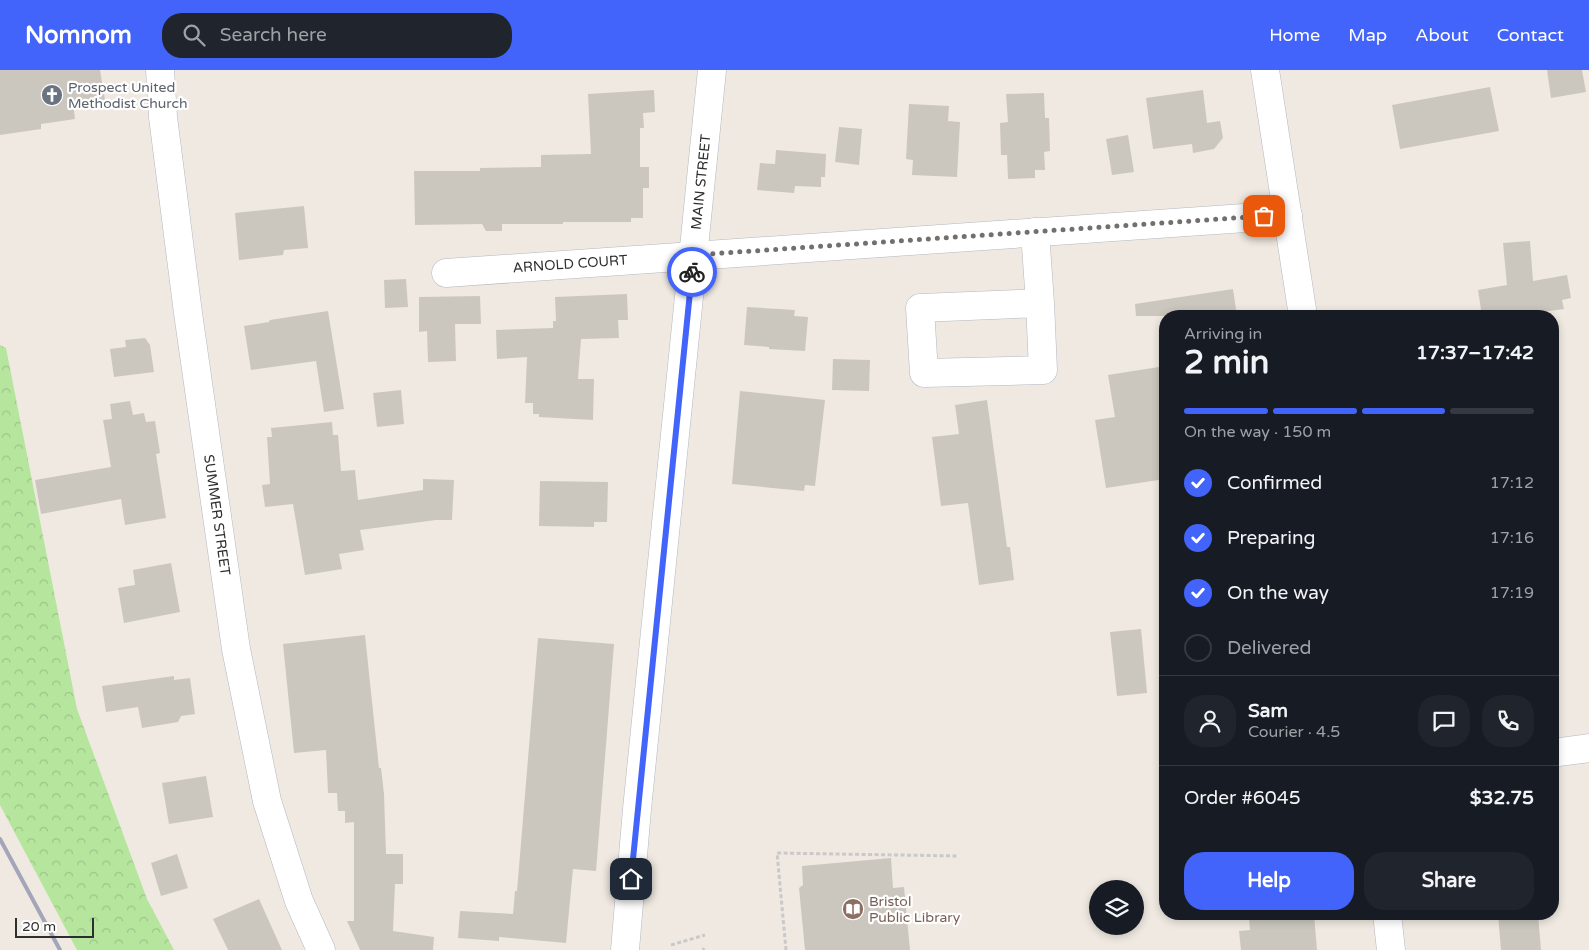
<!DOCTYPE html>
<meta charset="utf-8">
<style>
:root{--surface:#171b24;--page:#20242c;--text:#f1f3f6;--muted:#9ea1a6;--line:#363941;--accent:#4264fb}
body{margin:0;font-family:"Varela Round",sans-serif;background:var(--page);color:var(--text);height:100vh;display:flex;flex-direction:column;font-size:19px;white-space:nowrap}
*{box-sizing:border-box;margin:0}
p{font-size:16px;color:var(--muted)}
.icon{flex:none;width:28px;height:28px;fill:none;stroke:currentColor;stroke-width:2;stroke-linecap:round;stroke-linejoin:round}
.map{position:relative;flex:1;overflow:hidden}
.details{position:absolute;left:1159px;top:240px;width:400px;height:610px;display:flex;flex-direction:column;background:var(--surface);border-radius:20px;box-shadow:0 2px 8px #0003}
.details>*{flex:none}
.tools{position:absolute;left:1089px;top:810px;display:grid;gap:10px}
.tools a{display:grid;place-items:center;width:55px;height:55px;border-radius:50%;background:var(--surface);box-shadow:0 2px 8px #0003;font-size:25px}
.scale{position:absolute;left:15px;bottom:12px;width:79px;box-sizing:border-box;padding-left:5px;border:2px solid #2e2e2e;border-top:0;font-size:14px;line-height:18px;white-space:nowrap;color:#2e2e2e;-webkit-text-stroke:4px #fff;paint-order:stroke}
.pin{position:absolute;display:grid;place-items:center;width:42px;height:42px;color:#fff;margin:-21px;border-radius:10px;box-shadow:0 2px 8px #0006}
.courier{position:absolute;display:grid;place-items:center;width:50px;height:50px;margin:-25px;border:4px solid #4264fb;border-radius:50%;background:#fff;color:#222;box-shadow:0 1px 6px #0007}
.head em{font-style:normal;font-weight:800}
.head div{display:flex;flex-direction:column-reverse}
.head{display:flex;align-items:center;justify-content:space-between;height:85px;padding:0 25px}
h1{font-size:32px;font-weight:800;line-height:38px}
.bar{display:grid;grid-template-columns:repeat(4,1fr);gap:8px 5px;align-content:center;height:60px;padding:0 25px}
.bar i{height:6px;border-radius:4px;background:var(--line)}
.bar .active{background:var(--accent)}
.bar p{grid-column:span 4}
.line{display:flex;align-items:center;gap:12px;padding:0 25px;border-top:1px solid var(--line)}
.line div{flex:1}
.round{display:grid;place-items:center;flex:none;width:52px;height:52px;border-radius:20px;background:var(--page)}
ol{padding:0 25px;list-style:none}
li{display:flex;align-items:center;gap:15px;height:55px}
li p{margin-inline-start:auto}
li .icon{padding:5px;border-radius:50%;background:var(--accent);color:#fff;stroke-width:4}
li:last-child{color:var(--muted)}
li i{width:28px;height:28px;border:2px solid var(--line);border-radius:50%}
.primary-button{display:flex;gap:10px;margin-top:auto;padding:10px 25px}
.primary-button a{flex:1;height:58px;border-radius:20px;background:var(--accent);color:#fff;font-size:20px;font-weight:800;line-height:58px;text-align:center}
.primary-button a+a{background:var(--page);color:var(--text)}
header{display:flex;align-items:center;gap:30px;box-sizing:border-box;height:70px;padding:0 25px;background:var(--accent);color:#fff}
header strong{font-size:24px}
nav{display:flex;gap:28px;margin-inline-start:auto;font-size:18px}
.search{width:350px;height:45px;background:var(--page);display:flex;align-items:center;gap:12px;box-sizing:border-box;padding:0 18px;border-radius:20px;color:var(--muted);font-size:19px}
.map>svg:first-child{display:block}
.forest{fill:url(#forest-crowns)}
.building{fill:#cbc7bf}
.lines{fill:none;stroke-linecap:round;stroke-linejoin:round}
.minor-casing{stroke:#b4b7c1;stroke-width:29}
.path{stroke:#c9c9c9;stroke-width:3;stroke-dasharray:4 2.5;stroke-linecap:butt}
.minor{stroke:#fff;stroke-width:28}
.rail{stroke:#a3a6b8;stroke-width:4}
.done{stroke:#726f6d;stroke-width:5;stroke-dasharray:0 9}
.route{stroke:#4264fb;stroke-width:6}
.labels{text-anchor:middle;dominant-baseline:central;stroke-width:4.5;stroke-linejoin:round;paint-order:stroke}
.worship-label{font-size:14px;fill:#5b616d;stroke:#fff;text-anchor:start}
.street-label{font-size:14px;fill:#2e2e2e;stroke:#fff}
.education-label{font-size:14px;fill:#785e54;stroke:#fff;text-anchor:start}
</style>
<header>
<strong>Nomnom</strong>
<div class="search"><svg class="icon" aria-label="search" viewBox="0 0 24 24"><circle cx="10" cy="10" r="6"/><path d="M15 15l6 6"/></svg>Search here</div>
<nav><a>Home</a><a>Map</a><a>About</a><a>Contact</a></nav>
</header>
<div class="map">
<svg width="1589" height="880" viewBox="0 0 1589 880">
<defs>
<pattern id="forest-crowns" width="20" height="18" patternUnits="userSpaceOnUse" patternTransform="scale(1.25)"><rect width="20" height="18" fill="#b6e59e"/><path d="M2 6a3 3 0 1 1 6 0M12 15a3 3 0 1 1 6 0" fill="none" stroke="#9dc588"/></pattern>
</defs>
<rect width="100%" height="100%" fill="#efe9e1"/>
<polygon class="forest" points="0,275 6,278 77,639 147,829 174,880 77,880 0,735"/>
<g class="building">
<polygon points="0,0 100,0 106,36 74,40 75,49 41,54 41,59 0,65"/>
<polygon points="1547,0 1582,0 1586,22 1551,28"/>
<polygon points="1490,17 1499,61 1400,79 1392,35"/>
<polygon points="654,20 655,42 643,43 644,58 640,58 640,97 649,97 649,118 643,118 643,148 631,148 631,152 563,152 563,154 502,154 502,161 486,161 482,154 415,155 414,101 480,101 480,98 541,97 541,85 591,84 588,24"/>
<polygon points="1203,20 1207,53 1220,51 1223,68 1214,79 1193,83 1192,74 1153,79 1146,28"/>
<polygon points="1044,23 1045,48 1049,48 1050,81 1044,82 1045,100 1035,100 1035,108 1008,109 1007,85 1001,85 1000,53 1008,52 1006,24"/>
<polygon points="909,34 949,36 948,51 960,52 957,107 912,105 913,90 906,89"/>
<polygon points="839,57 862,59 859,95 835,92"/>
<polygon points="1128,65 1134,102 1112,105 1106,69"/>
<polygon points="776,80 826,84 825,107 821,107 821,117 795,116 794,123 757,120 760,93 775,94"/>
<polygon points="304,136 308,178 284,180 283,185 239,190 235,143"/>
<polygon points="1530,171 1533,211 1567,205 1571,228 1562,230 1564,239 1513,246 1482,246 1478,220 1507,215 1503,173"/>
<polygon points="406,209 408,237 385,238 384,210"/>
<polygon points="1233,219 1237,246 1136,246 1135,234"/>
<polygon points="627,224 628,250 618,250 619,268 581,269 578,309 594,309 593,350 539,347 539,344 533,344 533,333 525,333 527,287 497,289 496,260 553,258 553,251 556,251 555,227"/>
<polygon points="480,226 481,254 455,254 456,291 428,292 427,261 419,262 419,227"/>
<polygon points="747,237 795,240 794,246 808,247 805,281 769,279 769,277 744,275"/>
<polygon points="328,241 344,339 324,342 316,291 251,300 244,256 269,252 270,250"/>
<polygon points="145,268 150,275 154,302 114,307 110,279 126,277 125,270"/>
<polygon points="833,289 870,290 869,321 832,320"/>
<polygon points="1165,296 1165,409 1106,418 1095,350 1115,347 1108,305"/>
<polygon points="401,320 404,354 377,357 373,323"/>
<polygon points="740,321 825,330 815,416 805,415 804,421 732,414"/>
<polygon points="987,330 1007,477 1010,477 1014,510 979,515 968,433 941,436 932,367 959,364 955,335"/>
<polygon points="130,331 133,345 144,343 146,352 155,351 160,383 156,384 166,448 125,455 121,429 41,444 35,410 111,397 103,350 112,349 110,334"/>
<polygon points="332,352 333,365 338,365 341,401 355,400 358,430 423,420 423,409 454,410 452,450 436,450 360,460 364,480 339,484 342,499 305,505 293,434 265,437 262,415 270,414 267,367 272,367 271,358"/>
<polygon points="540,411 608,412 607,452 594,452 594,457 539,456"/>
<polygon points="171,493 180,542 124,553 118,518 135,515 133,500"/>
<polygon points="1141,559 1147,623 1117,626 1110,562"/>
<polygon points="365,565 379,698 381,698 384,724 386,784 403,784 403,814 395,814 393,861 434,867 433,880 360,880 347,851 354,851 354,752 345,753 345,741 338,741 337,723 328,723 326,680 294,683 283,574"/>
<polygon points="538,568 614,574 596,801 573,799 566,873 499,867 499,871 458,868 460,841 513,844 515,821 517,821"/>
<polygon points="174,606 174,610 190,608 195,644 181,646 178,652 142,658 138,637 106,642 102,616"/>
<polygon points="206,706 213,747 169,754 162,713"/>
<polygon points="177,784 188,818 161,826 151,793"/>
<polygon points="891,788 893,818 904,817 910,880 805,880 799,818 803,815 802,796"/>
<polygon points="259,829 282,880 228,880 213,849"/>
<polygon points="1268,844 1314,844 1317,880 1241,880 1239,861 1250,860 1249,848 1268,847"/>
<polygon points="1498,844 1538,844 1541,880 1501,880"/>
</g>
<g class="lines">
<g class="minor-casing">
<g id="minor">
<polyline points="160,0 163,47 188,243 236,579 267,731 299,831 321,880"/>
<polyline points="1265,0 1303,246"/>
<polyline points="1035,162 1040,233 920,238 924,303 1043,300 1040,233"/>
<polyline points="446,203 1288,145"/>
<polyline points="1552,683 1589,678"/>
<polyline points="1387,844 1391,880"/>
<polyline points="625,880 637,739 712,0"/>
</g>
</g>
<g class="path">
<polyline points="671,875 705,865"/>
<polyline points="703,880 704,878"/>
<polyline points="786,880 777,783 959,786"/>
</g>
<use href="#minor" class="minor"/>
<polyline class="rail" points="0,769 60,880"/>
</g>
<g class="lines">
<polyline class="done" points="692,202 694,185 1264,146"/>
<polyline class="route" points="631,809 692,202"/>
</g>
<defs>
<g id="church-disc" transform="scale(1.125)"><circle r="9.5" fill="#6b7280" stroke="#fff"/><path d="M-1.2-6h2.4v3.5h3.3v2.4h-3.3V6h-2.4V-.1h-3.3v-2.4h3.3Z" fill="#fff"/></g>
<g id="library-disc" transform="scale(1.125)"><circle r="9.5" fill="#8d6e63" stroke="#fff"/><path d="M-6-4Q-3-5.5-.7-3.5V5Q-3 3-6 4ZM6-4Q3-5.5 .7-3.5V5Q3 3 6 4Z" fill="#fff"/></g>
</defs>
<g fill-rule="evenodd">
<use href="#church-disc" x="52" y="25"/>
<use href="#library-disc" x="853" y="839"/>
</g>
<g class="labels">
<g class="worship-label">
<text x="68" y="17">Prospect United<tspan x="68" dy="16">Methodist Church</tspan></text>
</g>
<g class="street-label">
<text transform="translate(701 112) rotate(-84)">MAIN STREET</text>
<text transform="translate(570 194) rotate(-4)">ARNOLD COURT</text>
<text transform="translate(217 445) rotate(82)">SUMMER STREET</text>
</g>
<g class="education-label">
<text x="869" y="831">Bristol<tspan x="869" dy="16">Public Library</tspan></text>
</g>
</g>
</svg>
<div class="tools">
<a><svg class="icon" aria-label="layers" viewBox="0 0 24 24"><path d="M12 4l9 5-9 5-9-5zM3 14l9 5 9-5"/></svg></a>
</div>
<div class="scale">20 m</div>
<div class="pin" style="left:1264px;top:146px;background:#ea580c"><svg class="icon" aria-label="bag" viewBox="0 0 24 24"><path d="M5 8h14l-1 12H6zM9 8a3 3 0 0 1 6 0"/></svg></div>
<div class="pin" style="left:631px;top:809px;background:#1f2937"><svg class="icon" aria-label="home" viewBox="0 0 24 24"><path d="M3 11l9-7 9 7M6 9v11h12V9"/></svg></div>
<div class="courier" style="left:692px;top:202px"><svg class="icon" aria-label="bike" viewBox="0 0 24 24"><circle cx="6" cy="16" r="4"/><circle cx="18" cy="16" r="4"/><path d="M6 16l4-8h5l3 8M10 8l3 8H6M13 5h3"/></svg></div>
<section class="details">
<div class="head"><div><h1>2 min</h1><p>Arriving in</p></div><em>17:37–17:42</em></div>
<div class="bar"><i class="active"></i><i class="active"></i><i class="active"></i><i></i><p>On the way · 150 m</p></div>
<ol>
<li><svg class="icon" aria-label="check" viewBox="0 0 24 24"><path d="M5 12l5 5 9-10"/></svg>Confirmed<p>17:12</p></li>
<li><svg class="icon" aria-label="check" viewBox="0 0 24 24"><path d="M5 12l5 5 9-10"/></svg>Preparing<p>17:16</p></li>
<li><svg class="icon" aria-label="check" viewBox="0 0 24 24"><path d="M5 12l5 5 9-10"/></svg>On the way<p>17:19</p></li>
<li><i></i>Delivered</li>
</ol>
<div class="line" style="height:90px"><a class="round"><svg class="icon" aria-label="person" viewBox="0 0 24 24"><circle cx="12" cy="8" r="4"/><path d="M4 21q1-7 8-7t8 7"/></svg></a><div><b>Sam</b><p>Courier · 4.5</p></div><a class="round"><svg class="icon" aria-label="chat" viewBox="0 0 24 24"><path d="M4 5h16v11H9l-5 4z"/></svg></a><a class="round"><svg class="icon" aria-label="phone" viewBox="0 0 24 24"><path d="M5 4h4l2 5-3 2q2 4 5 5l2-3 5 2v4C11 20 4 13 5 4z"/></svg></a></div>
<div class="line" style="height:65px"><div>Order #6045</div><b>$32.75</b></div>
<div class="primary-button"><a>Help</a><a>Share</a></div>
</section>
</div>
